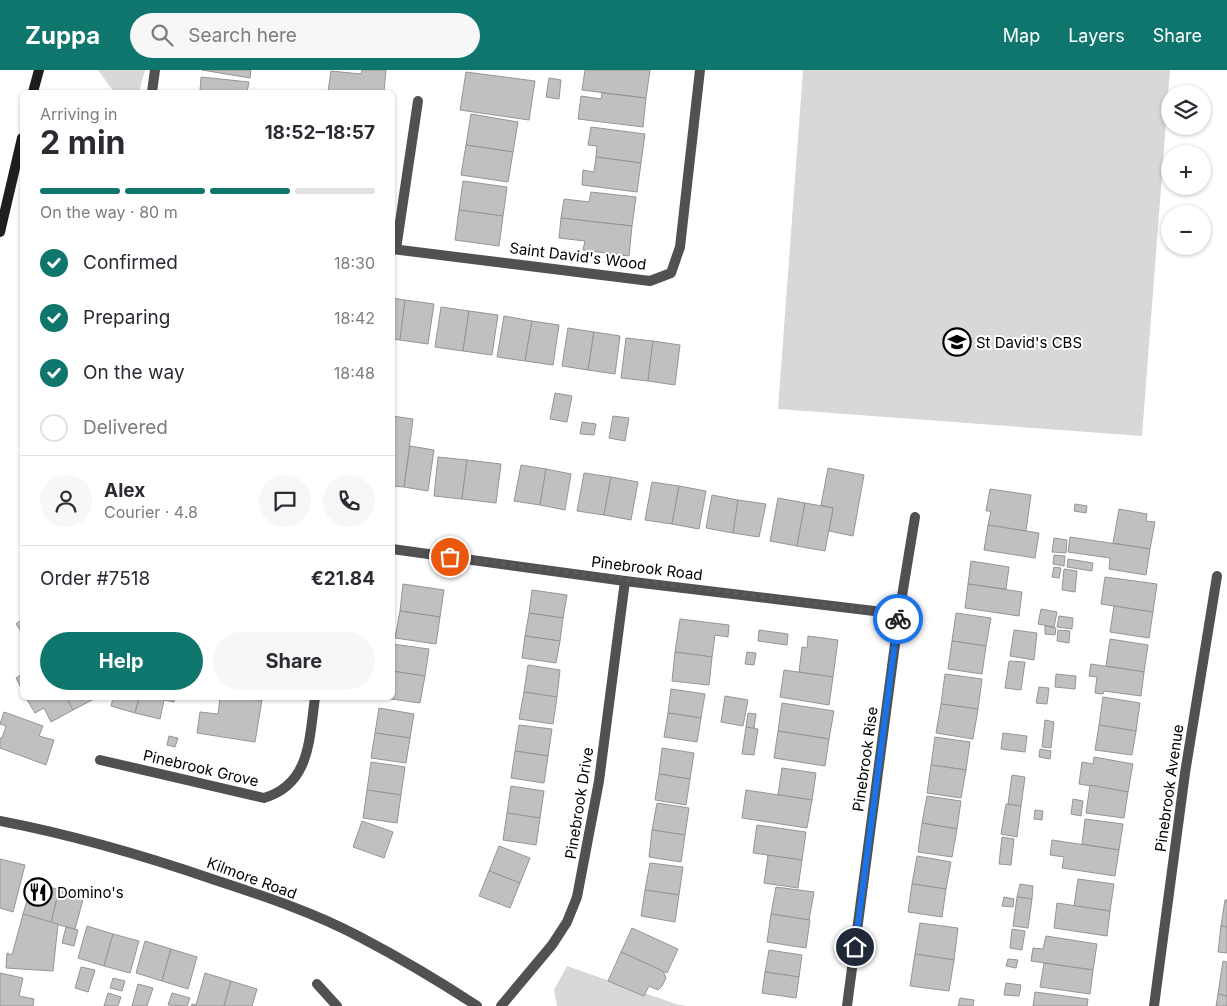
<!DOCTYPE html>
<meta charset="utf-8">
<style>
:root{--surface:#fff;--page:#f7f7f7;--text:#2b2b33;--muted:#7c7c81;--line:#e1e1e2;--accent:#0f766e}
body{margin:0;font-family:Inter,sans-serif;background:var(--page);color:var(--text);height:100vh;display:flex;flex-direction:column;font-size:19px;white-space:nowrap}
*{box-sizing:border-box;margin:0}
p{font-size:16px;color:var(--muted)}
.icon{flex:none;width:28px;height:28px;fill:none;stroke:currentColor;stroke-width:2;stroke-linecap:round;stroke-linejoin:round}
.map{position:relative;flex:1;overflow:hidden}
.panel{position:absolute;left:20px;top:20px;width:375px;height:610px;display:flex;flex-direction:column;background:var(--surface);border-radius:8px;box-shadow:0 1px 4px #0004}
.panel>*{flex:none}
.fabs{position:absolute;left:1161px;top:15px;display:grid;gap:10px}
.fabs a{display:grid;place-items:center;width:50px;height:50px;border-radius:50%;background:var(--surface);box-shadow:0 1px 4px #0004;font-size:25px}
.pin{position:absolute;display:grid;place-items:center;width:42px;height:42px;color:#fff;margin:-21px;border:2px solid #fff;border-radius:50%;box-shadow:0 1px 5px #0007}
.courier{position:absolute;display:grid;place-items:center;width:50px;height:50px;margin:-25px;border:4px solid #1a73e8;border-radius:50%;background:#fff;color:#222;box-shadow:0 1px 6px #0007}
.head em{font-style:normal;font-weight:700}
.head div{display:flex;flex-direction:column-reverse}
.head{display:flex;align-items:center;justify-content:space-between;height:85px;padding:0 20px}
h1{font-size:32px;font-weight:700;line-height:38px}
.bar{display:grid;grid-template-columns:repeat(4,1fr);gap:8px 5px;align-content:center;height:60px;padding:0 20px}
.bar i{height:6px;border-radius:4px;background:var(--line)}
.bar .selected{background:var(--accent)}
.bar p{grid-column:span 4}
.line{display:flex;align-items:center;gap:12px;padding:0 20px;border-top:1px solid var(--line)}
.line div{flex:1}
.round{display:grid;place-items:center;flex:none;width:52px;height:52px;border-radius:26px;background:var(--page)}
ol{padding:0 20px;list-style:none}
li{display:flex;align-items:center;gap:15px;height:55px}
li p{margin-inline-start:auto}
li .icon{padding:5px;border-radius:50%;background:var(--accent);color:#fff;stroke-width:4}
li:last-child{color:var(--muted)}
li i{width:28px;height:28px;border:2px solid var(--line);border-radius:50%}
.cta{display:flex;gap:10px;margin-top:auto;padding:10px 20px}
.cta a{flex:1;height:58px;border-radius:30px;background:var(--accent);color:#fff;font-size:20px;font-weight:700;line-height:58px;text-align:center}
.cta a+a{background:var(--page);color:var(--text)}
header{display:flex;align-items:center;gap:30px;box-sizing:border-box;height:70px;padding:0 25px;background:var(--accent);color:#fff}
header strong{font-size:24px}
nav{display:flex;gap:28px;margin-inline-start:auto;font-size:18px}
.search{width:350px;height:45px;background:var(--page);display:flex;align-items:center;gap:12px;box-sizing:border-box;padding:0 18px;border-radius:28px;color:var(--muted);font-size:19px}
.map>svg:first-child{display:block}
.green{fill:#d8d8d8}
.building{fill:#c0c0c0;stroke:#959595}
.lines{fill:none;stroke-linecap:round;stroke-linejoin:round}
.minor{stroke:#515151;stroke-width:10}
.tertiary{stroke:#515151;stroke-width:10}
.secondary{stroke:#1e1e1e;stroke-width:10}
.done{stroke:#595959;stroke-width:5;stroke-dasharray:0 9}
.route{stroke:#1a73e8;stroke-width:6}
.labels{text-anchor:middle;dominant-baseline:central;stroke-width:4;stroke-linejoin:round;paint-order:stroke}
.street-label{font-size:15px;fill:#000;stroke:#fff}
.poi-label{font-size:15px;fill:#000;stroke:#fff;text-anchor:start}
</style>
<header>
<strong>Zuppa</strong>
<div class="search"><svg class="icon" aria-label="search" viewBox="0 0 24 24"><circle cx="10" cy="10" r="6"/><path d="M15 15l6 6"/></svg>Search here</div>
<nav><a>Map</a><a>Layers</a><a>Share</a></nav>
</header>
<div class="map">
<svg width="1227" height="936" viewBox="0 0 1227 936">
<rect width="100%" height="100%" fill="#fff"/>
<g class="green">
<polygon points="98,0 145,0 139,22 114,22"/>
<polygon points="803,0 1170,0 1142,366 778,339"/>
<polygon points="567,896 676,934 686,936 557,936 554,920"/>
</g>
<g class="building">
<polygon points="202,0 251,0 250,8"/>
<polygon points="362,0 386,0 384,22 328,22 331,1 361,4"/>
<polygon points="585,0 650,0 646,28 582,20"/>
<polygon points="466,2 535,11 529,50 460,40"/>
<polygon points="201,7 249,12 247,22 200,22"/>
<polygon points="549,8 561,10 559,29 546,27"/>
<polygon points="602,23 646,28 643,57 578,49 581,26 601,29"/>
<polygon points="471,44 518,52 513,82 466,75"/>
<polygon points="591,57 645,64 641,93 596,87 597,76 588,75"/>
<polygon points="466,75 513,82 508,112 461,105"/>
<polygon points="596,87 641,93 637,122 582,115 583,100 594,102"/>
<polygon points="463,111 507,117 503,146 459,140"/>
<polygon points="591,122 636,127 632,156 561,148 564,129 589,132"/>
<polygon points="459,140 503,146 499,176 455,170"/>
<polygon points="561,148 632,156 629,186 583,180 585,171 559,168"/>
<polygon points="392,228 405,230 400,270 392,269"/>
<polygon points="405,230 434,234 428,274 400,270"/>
<polygon points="441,237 469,241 463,281 435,277"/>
<polygon points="469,241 498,245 492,285 463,281"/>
<polygon points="504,246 532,251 525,291 497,287"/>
<polygon points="532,251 559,255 553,295 525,291"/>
<polygon points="568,258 594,262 588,300 562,296"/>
<polygon points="594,262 620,266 615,304 588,300"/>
<polygon points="626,268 653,271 648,311 621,308"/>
<polygon points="653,271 680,275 675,315 648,311"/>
<polygon points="555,323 572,326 567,352 550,349"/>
<polygon points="392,346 413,349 404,417 392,416"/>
<polygon points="613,346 629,348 625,371 609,368"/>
<polygon points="582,352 596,354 594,365 580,364"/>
<polygon points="410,376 434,380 428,421 404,417"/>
<polygon points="438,387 467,390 462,429 434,426"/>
<polygon points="467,390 501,394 496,433 462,429"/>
<polygon points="521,395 546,399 540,435 514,431"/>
<polygon points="828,398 864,405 853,466 829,461 833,438 821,435"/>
<polygon points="546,399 571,404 565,440 540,435"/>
<polygon points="584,403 611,407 604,445 577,441"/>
<polygon points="611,407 638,412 631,450 604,445"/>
<polygon points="652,412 679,416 672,454 645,450"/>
<polygon points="679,416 706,421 699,459 672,454"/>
<polygon points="990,419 1031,425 1026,461 988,455 991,441 986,441"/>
<polygon points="712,425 738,430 733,463 706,458"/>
<polygon points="778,428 805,433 797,476 770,471"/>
<polygon points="738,430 766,434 759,467 733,463"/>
<polygon points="805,433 833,438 825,481 797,476"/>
<polygon points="1075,434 1087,436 1086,443 1074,441"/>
<polygon points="1119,439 1147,444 1146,451 1155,452 1150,479 1113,473"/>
<polygon points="988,455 1039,463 1035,488 984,480"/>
<polygon points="1070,467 1150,479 1146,505 1109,499 1110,488 1068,482"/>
<polygon points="1054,468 1067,470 1066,483 1052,482"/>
<polygon points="1054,485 1065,486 1064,496 1053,494"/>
<polygon points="1068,489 1093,493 1092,501 1067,497"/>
<polygon points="971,491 1009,497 1006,519 968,514"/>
<polygon points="1054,497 1061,498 1059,508 1052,507"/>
<polygon points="1064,499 1077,501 1075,522 1062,520"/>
<polygon points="1105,507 1157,514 1153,542 1101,534"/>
<polygon points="403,514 444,520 440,547 400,541"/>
<polygon points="968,514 1022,522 1019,546 965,538"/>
<polygon points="532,520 567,525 563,548 529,543"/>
<polygon points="1114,536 1153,542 1149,568 1110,562"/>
<polygon points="1041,539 1057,542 1054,557 1038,554"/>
<polygon points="400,541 440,547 436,574 395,568"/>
<polygon points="529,543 563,548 560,571 525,566"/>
<polygon points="956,543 991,548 986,576 952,571"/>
<polygon points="1059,546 1073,548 1072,559 1057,557"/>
<polygon points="680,549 729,555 728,567 715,565 712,587 675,582"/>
<polygon points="20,551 22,552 22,563 16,554"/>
<polygon points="1045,556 1056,558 1055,565 1045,564"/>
<polygon points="759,560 788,564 787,575 758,571"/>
<polygon points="1014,560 1037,563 1034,590 1010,586"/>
<polygon points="1058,560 1070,561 1069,573 1057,571"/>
<polygon points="525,566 560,571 556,593 522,588"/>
<polygon points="808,566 838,570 833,607 799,602 802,577 807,578"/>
<polygon points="1110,569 1148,575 1144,602 1106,596"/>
<polygon points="952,571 986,576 982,604 948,599"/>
<polygon points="392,574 429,579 425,606 392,601"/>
<polygon points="675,582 712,587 709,615 672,611"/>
<polygon points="747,582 756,583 754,595 745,594"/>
<polygon points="1009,591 1025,592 1021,620 1005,618"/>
<polygon points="1091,594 1144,602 1141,626 1104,621 1103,624 1095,623 1097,607 1089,606"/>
<polygon points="528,595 560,600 557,627 524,622"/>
<polygon points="784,600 833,607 829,635 780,627"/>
<polygon points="392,601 425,606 420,633 384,628 392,628"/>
<polygon points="22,604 22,620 16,608"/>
<polygon points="945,604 982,609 978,639 941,634"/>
<polygon points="1056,604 1076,606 1075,619 1055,617"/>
<polygon points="1039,617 1049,618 1047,634 1036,633"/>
<polygon points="671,619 705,624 701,648 668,643"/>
<polygon points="524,622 557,627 553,654 519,649"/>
<polygon points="725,626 748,630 743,656 721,652"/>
<polygon points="1103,627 1140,633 1136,661 1099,655"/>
<polygon points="26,628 67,628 73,640 51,652 44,638 35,643"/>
<polygon points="67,628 96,628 73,640"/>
<polygon points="113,628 139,628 135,643 111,636"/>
<polygon points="139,628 175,628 174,632 164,630 160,649 135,643"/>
<polygon points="220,628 262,630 255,672 197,663 200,642 218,644"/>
<polygon points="782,633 834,641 829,669 778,661"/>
<polygon points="941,634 978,639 973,669 936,663"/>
<polygon points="379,638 414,644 410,668 375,663"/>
<polygon points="4,642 43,656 39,666 54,670 46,695 0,678 0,668 2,668 6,656 0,654"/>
<polygon points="668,643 701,648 697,672 664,667"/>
<polygon points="748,643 756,644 754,658 746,657"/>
<polygon points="1045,650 1054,652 1051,678 1042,677"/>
<polygon points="519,655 552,659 548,686 515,681"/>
<polygon points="1099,655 1136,661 1132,685 1095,680"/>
<polygon points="746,657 758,659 754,685 742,684"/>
<polygon points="778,661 829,669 825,696 774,688"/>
<polygon points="375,663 410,668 406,693 371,688"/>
<polygon points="1003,663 1027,666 1025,682 1001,679"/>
<polygon points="169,666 178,668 175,677 167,675"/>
<polygon points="935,667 970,672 966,700 931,695"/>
<polygon points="662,678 694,683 690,709 659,704"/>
<polygon points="1040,679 1051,681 1050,689 1039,687"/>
<polygon points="515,681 548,686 544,713 511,708"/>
<polygon points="1094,687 1133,694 1128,722 1079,714 1082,692 1093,694"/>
<polygon points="371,692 405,697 401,725 367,720"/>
<polygon points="931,695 966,700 961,728 927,723"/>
<polygon points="782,698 816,703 812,730 778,725"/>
<polygon points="659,704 690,709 686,735 655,730"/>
<polygon points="1012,705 1025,707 1021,736 1008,734"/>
<polygon points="1090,715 1128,722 1124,748 1086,743"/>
<polygon points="511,716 544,721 540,748 507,743"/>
<polygon points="367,720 401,725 397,753 363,748"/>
<polygon points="746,720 812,730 807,758 742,748"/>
<polygon points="927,726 961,731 957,759 922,753"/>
<polygon points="1073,729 1083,731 1081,746 1071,744"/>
<polygon points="657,733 689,738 685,765 652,760"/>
<polygon points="1006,734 1021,736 1017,767 1001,764"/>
<polygon points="1035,740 1043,741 1042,750 1034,749"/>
<polygon points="507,743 540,748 536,775 503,770"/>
<polygon points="1085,749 1123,754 1119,780 1082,774"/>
<polygon points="362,751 393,762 384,788 353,777"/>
<polygon points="922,753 957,759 952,787 918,782"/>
<polygon points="757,755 806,762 802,790 753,783"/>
<polygon points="652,760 685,765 681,792 649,787"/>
<polygon points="1002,767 1014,769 1011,795 999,794"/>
<polygon points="1052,770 1119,780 1115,806 1062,798 1064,787 1050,785"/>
<polygon points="499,776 530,788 520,813 489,801"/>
<polygon points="768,785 802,790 798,818 764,813"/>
<polygon points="917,786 951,792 946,819 912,814"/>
<polygon points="0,789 25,795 13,842 0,838"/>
<polygon points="650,793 683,797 679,825 645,820"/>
<polygon points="489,801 520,813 510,838 479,826"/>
<polygon points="1078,809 1114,814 1110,841 1074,836"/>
<polygon points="33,811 59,820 51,853 23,844"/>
<polygon points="912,814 946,819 942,847 908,842"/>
<polygon points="1020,814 1033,816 1032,829 1017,827"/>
<polygon points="776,817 814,822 809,850 771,844"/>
<polygon points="59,820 84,826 75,859 51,853"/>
<polygon points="645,820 679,825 675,852 641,846"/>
<polygon points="1004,827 1014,829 1013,837 1002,836"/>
<polygon points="1017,827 1032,829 1028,858 1013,856"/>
<polygon points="1225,830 1227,830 1227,857 1221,856"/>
<polygon points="1057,833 1110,841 1107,866 1054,858"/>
<polygon points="23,844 58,854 53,901 6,898 7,883 12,885"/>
<polygon points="771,844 810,850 806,878 767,872"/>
<polygon points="920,853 958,858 954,890 915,884"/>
<polygon points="87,856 113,864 104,896 78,888"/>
<polygon points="1221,856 1227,857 1227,883 1218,882"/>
<polygon points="66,857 78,860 74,876 62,873"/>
<polygon points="632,858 678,879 667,903 621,882"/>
<polygon points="1012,859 1025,861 1022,880 1010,878"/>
<polygon points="113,864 139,871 130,903 104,896"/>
<polygon points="1046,866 1097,874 1093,900 1031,891 1033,878 1043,879"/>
<polygon points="145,871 171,879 162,911 136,903"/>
<polygon points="171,879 197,887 188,919 162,911"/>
<polygon points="769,880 802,885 799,907 765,902"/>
<polygon points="621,882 663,901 666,908 662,916 658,920 649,916 644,926 608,911"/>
<polygon points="915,884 954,890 949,921 910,916"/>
<polygon points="1008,889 1018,890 1016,898 1006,896"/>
<polygon points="1223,891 1227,892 1227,926 1218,924"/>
<polygon points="1044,893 1093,900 1090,924 1040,917"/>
<polygon points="81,897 95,900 88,922 75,918"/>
<polygon points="765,902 799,907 796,928 762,923"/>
<polygon points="0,903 23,908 19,926 34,929 33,936 0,936"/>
<polygon points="205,903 231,911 224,936 191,936 192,934 196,935"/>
<polygon points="113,908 125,911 122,921 110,918"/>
<polygon points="231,911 257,919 252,936 224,936"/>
<polygon points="1006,913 1021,915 1019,926 1004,925"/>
<polygon points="138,914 153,918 147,936 132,936"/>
<polygon points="1035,922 1088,929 1087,936 1033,936"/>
<polygon points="108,923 121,927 118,936 104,936"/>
<polygon points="172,923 190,928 187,936 168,935"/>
<polygon points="1218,924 1227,926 1227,936 1216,936"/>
<polygon points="960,928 974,930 973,936 958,936"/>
</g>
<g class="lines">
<g class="minor">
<polyline points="152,22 155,0"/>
<polyline points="392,179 650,211 671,203 680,177 700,0"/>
<polyline points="396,179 418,31"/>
<polyline points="392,479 625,511 899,544"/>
<path d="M 100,690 L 264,728 C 311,714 309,668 315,628"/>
<polyline points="317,914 337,936"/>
<polyline points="501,936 552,875 567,852 577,827 599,711 625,511"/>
<polyline points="847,936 899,544 915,447"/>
<polyline points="1154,936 1185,703 1217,506"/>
</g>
<path class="tertiary" d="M 0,751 C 73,765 145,786 215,810 C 264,826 315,843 360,867 C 400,888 439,911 477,936"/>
<g class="secondary">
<polyline points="33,22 39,0"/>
<polyline points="0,162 22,68"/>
</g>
</g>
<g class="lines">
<polyline class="done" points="450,487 899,544 898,549"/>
<polyline class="route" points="855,877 898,549"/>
</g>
<defs>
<g id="school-ring" transform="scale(1.4375)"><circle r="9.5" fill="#fff" stroke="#000" stroke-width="1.5"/><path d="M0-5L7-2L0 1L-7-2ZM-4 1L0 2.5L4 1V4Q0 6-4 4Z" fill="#000"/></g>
<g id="restaurant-ring" transform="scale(1.4375)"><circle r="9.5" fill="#fff" stroke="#000" stroke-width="1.5"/><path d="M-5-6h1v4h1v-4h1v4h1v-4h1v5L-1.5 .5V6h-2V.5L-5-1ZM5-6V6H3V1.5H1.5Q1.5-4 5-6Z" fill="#000"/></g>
</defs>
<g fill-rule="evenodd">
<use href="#school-ring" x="957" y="272"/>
<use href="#restaurant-ring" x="38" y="822"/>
</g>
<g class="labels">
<g class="street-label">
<text transform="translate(578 186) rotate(7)">Saint David's Wood</text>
<text transform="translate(647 498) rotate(7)">Pinebrook Road</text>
<text transform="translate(865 689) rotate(-82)">Pinebrook Rise</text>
<text transform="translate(201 698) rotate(13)">Pinebrook Grove</text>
<text transform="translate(1169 718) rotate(-82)">Pinebrook Avenue</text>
<text transform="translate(579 733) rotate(-81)">Pinebrook Drive</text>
<text transform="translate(252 808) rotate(20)">Kilmore Road</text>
</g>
<g class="poi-label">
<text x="976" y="272">St David's CBS</text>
<text x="57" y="822">Domino's</text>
</g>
</g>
</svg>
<div class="fabs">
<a><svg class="icon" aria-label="layers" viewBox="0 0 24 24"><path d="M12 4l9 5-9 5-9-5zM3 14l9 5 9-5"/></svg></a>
<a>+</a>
<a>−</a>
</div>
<div class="pin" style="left:450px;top:487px;background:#ea580c"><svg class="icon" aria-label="bag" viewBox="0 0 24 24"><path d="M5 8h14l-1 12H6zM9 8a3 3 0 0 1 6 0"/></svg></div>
<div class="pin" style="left:855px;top:877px;background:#1f2937"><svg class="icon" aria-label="home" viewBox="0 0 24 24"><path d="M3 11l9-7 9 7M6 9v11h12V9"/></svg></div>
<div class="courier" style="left:898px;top:549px"><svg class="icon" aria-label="bike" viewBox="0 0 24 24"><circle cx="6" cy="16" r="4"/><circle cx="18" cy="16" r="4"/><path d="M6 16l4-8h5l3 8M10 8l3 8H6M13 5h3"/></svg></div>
<section class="panel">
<div class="head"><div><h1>2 min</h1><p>Arriving in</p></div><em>18:52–18:57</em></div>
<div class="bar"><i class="selected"></i><i class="selected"></i><i class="selected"></i><i></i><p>On the way · 80 m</p></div>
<ol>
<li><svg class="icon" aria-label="check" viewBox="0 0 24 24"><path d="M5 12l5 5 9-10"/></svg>Confirmed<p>18:30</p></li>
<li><svg class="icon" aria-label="check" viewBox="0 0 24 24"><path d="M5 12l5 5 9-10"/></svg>Preparing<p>18:42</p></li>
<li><svg class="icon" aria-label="check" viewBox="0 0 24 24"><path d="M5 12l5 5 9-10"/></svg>On the way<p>18:48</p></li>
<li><i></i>Delivered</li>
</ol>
<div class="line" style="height:90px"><a class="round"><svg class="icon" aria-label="person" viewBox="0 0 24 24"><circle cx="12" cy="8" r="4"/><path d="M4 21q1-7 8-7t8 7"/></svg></a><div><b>Alex</b><p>Courier · 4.8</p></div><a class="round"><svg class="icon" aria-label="chat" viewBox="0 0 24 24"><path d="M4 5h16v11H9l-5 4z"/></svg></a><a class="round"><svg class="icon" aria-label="phone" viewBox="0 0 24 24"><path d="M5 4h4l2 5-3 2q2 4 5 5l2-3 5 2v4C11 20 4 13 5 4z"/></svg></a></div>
<div class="line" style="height:65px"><div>Order #7518</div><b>€21.84</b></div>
<div class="cta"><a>Help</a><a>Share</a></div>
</section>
</div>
